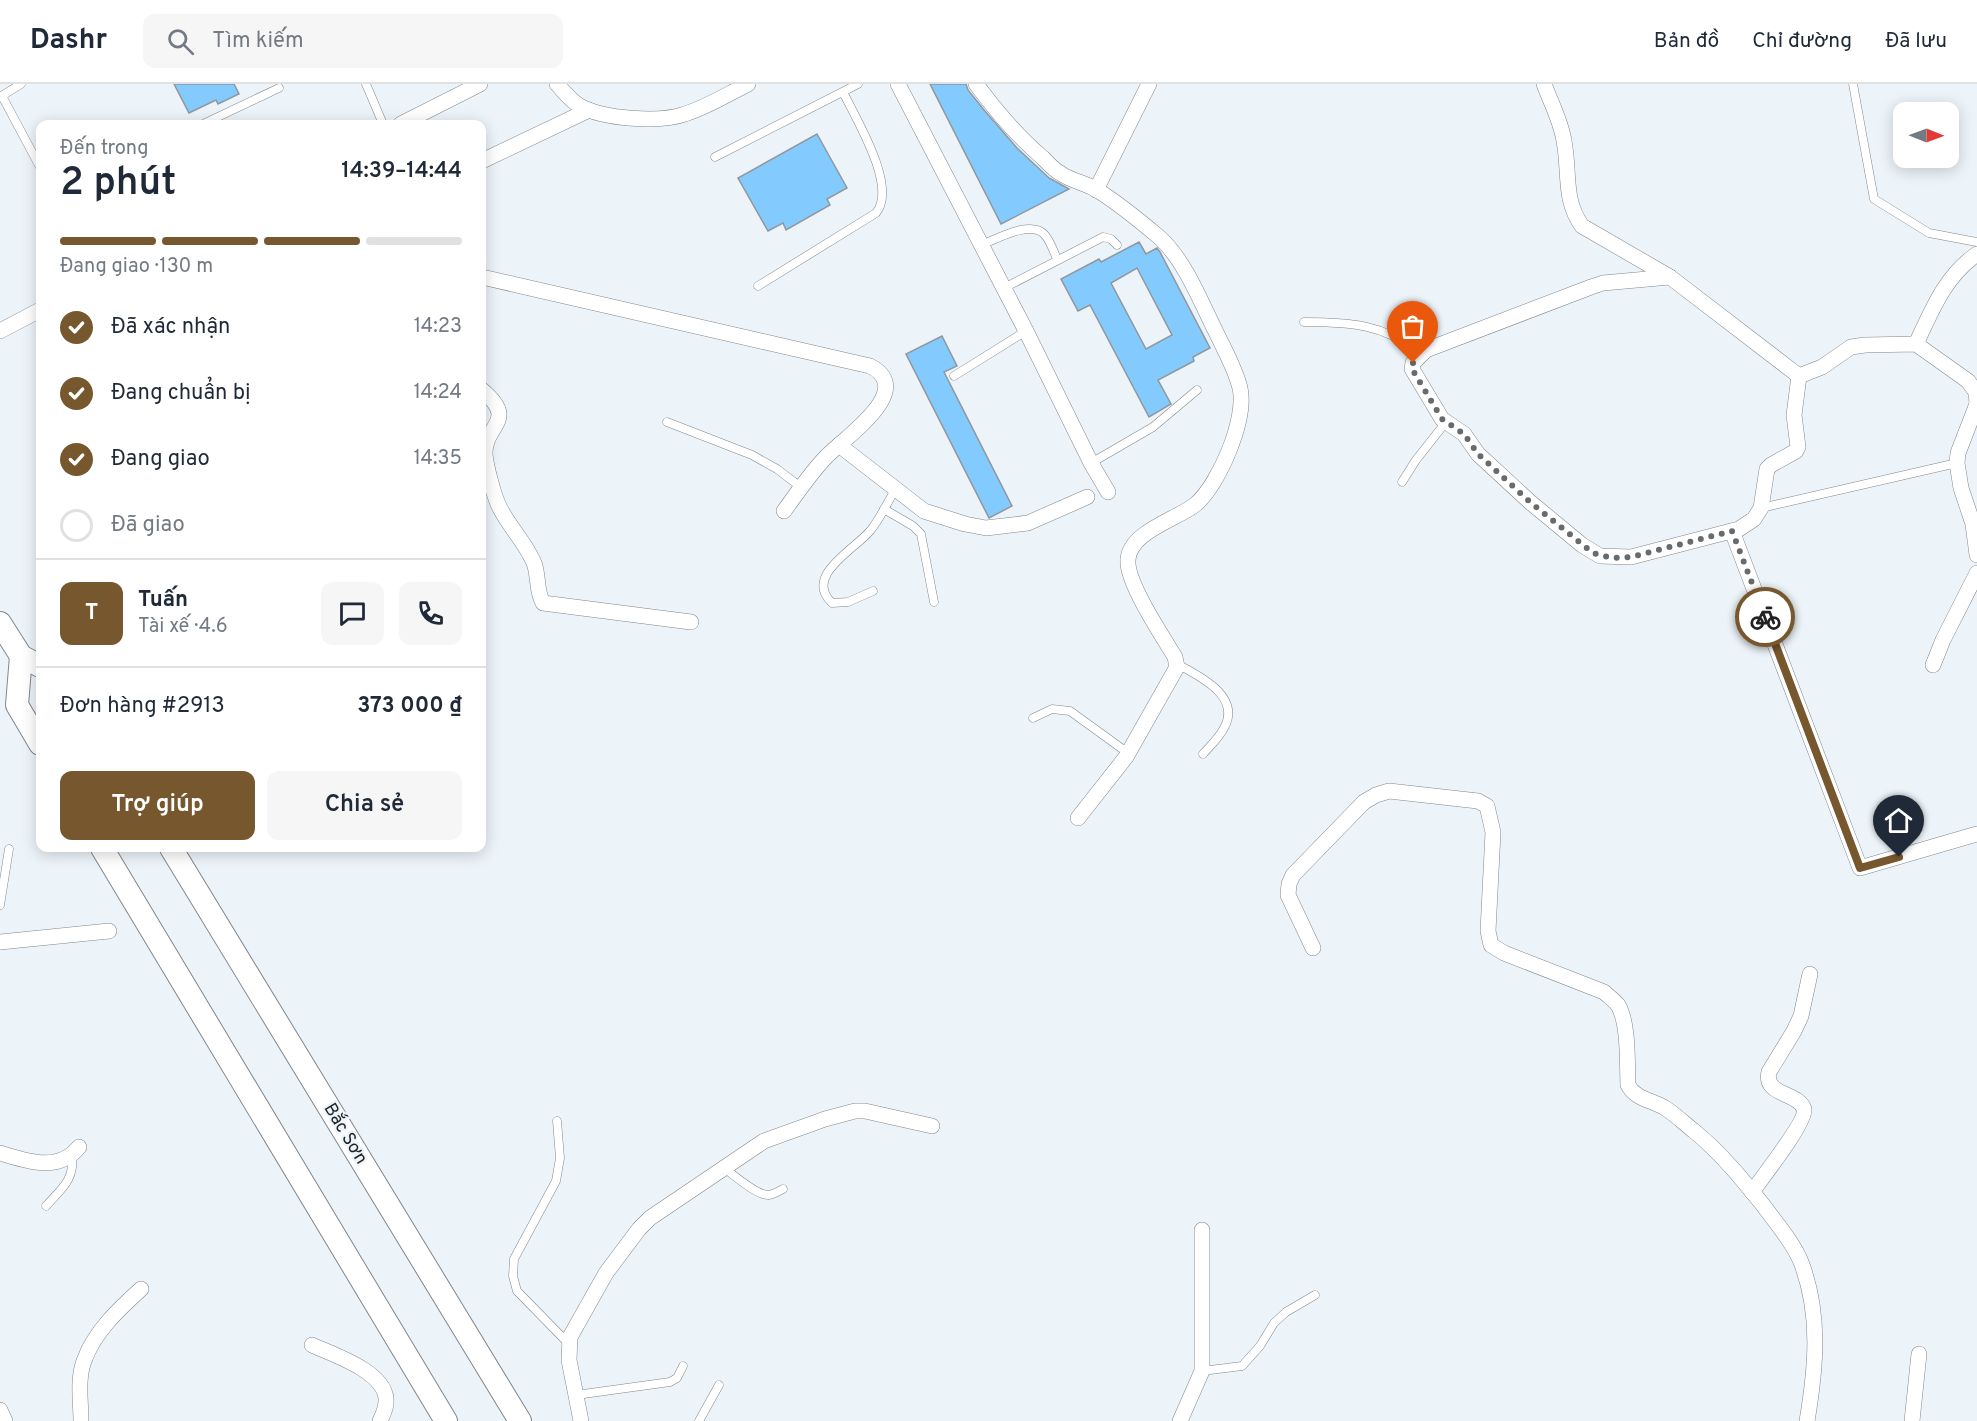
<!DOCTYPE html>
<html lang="vi">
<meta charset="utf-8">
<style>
:root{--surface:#fff;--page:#f6f6f7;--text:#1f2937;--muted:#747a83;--line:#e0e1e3;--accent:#77572d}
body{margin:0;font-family:Overpass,sans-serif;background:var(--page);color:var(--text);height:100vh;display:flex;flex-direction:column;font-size:22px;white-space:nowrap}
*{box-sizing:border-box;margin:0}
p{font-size:20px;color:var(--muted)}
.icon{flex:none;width:33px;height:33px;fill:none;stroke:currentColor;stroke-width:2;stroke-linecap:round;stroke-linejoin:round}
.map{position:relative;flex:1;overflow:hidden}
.side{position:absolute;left:36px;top:36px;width:450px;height:732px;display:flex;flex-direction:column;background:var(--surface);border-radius:12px;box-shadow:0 3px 15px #0003}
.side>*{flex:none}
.needle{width:39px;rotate:91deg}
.tools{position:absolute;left:1893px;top:18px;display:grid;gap:12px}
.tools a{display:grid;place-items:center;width:66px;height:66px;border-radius:12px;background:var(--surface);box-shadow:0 3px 15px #0003;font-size:30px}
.pin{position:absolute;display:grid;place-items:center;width:51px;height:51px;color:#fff;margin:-62px -26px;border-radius:50% 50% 50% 0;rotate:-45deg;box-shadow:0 0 6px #0007}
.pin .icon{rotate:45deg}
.courier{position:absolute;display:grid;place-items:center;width:60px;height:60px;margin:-30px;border:4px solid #77572d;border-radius:50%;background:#fff;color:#222;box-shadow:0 2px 8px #0007}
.headline em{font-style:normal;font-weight:600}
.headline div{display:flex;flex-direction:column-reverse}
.headline{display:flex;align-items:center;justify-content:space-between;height:102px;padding:0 24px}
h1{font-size:39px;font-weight:600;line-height:45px}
.bar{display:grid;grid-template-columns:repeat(4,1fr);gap:9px 6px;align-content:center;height:72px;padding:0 24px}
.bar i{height:8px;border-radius:4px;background:var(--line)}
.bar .on{background:var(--accent)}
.bar p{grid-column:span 4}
.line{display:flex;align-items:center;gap:15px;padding:0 24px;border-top:2px solid var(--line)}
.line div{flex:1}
.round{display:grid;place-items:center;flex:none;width:63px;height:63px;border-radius:12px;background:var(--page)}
ol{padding:0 24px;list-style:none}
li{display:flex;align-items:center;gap:18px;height:66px}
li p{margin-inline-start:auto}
li .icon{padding:6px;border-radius:50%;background:var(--accent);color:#fff;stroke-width:4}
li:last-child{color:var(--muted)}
li i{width:33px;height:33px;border:3px solid var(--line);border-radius:50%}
.button{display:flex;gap:12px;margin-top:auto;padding:12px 24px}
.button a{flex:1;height:69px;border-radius:12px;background:var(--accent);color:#fff;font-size:24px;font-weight:600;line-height:69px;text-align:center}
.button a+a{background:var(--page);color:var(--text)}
header{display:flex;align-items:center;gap:36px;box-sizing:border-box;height:84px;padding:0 30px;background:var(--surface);border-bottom:2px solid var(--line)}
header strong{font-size:28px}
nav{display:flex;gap:33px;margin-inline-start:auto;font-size:21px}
.search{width:420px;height:54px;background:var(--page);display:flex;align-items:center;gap:15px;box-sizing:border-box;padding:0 21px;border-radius:12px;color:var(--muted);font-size:22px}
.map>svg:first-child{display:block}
.building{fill:#83cbfe;stroke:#91979c;stroke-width:1.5;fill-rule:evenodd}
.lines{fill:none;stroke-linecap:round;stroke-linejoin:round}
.lane-casing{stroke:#81878c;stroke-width:9}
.street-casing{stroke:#81878c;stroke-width:16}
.secondary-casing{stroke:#81878c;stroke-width:24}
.lane{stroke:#fff;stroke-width:8}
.street{stroke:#fff;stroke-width:15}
.secondary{stroke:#fff;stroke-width:22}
.done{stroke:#676b6e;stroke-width:6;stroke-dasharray:0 10.8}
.route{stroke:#77572d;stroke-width:8}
.labels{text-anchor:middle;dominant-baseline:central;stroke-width:4.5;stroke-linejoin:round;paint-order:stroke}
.street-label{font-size:18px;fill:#1f2123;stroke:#edf4f9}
</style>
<header>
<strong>Dashr</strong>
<div class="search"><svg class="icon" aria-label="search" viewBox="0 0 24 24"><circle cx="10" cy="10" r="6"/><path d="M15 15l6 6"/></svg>Tìm kiếm</div>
<nav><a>Bản đồ</a><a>Chỉ đường</a><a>Đã lưu</a></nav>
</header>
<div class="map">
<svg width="1977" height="1337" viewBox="0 0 1977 1337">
<rect width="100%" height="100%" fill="#edf4f9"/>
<g class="building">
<polygon points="174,0 234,0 239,10 218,20 216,16 189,29"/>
<polygon points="930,0 966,0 968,6 984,26 1017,64 1049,94 1069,105 1001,140"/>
<polygon points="817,50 847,104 827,115 830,121 786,146 783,139 768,147 738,94"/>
<path d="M 1139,158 L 1146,170 L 1157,164 L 1160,168 L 1210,264 L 1193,273 L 1194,277 L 1158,296 L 1171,320 L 1149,333 L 1090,221 L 1078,227 L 1061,195 L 1099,175 L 1101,178 ZM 1137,184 L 1172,251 L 1146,265 L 1111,199 Z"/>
<polygon points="942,252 957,282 944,288 1012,422 989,434 906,270"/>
</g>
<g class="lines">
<g class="lane-casing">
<g id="lane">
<polyline points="366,0 383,40"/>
<polyline points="1853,0 1874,115 1929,149 1977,158"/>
<polyline points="2,12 40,83"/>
<polyline points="0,13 21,0"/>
<polyline points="203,40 279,4"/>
<polyline points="715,73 858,0"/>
<path d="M 981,161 C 997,155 1030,136 1044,150 C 1050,156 1054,168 1057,175"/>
<path d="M 758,202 L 876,129 C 898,103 856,35 843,8"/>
<polyline points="1004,204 1103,153 1111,155 1117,161"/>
<path d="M 1304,238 C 1350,238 1383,240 1422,269"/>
<polyline points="954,292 1026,247"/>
<polyline points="667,338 752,371 777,385 802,404"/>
<polyline points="1091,379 1153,343 1197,306"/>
<polyline points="1402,398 1416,376 1446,338"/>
<polyline points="1761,424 1957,379"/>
<polyline points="884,425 913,442 921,450 934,518"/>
<path d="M 873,507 L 848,518 L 832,519 C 803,492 855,465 870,447 C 880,435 887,419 895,406"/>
<path d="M 1177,580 C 1199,592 1242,612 1224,644 C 1219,654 1210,662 1203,670"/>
<polyline points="1033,634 1052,625 1070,627 1128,669"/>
<polyline points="0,821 9,765"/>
<polyline points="557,1037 560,1074 556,1097 514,1175 513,1192 517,1207 569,1260"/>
<path d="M 724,1084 C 734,1091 757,1112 769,1111 C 774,1110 779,1107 783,1105"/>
<path d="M 46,1122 C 61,1105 75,1096 72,1071"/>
<polyline points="1202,1287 1242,1282 1260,1262 1274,1239 1286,1228 1315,1211"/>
<polyline points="576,1311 670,1298 677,1294 683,1282"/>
<polyline points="699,1337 719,1301"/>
</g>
</g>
<g class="street-casing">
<g id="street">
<path d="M 557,0 C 564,8 571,17 580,22 C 603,35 660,39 685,30 C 707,23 728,10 748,0"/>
<polyline points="898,0 1026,247 1091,379 1108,408"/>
<path d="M 976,0 C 996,27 1017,52 1043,74 C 1048,79 1054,86 1060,89 C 1071,97 1086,99 1097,106 C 1118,119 1140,137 1159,153 C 1184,175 1200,216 1215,246 C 1224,265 1235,284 1240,304 C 1247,335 1219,400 1196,420 C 1178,435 1129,448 1128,476 C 1126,498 1163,553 1175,573 L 1177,583 L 1126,673 L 1078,734"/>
<path d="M 1544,0 C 1551,19 1561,37 1564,57 C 1570,88 1563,116 1582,142 L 1670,193 L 1799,292 L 1822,283 L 1851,263 L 1865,261 L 1916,260 L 1968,297 L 1976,308 L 1977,319"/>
<polyline points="401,40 480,0"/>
<polyline points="482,77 589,26"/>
<polyline points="1096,106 1149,0"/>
<path d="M 482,193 L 870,282 C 917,306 845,353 827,372 C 811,388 798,408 784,427"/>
<polyline points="1670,193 1603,199 1591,203 1426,266 1413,279 1412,285 1442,335 1464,350 1478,370 1530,418 1582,461 1600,472 1631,473 1739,445 1754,435 1761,424 1767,385 1771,381 1796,367 1798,363 1794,331 1799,292"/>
<polyline points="0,247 40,226"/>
<path d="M 1916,260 C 1932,226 1945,192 1977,170"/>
<path d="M 482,306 C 519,337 484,341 485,370 C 486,382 493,408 498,420 C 507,441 525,457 534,479 C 539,492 536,507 543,519 L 691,538"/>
<polyline points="1977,320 1958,369 1957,379 1961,404 1973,440 1977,471"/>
<polyline points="839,361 924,427 965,440 986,444 1028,439 1087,413"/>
<polyline points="1732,447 1860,784 1977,750"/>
<polyline points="1933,581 1943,556 1977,489"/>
<polyline points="0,858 109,847"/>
<path d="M 1313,864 L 1288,811 L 1289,800 L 1293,791 L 1364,718 L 1376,711 L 1389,707 L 1478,717 L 1487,722 L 1493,748 L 1488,847 L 1491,861 L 1504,869 L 1604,908 C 1608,912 1614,916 1618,921 C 1629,940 1627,978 1628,1001 C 1635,1015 1652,1016 1665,1024 C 1676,1031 1685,1040 1694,1047 C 1720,1068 1742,1095 1763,1121 C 1776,1139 1793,1158 1801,1178 C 1821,1230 1816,1284 1807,1337"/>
<path d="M 0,1069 C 27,1077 58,1089 79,1063"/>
<path d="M 1752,1108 C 1761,1095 1807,1037 1804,1025 C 1799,1008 1763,1012 1769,988 L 1794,947 L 1801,932 L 1810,890"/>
<path d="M 312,1261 C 334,1271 383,1287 386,1314 C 387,1323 383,1330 380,1337"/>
<polyline points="0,1326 5,1337"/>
<path d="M 81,1337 C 81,1318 77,1296 84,1277 C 94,1248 119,1225 141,1205"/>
<polyline points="581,1337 569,1276 570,1253 606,1189 639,1145 650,1134 764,1057 825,1035 855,1027 865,1027 932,1042"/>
<polyline points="1180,1337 1202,1287 1202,1146"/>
<polyline points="1912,1337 1919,1270"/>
</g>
</g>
<g class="secondary-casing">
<g id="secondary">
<polyline points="0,539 21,572 40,582"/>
<polyline points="21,572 17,621 40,660"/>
<polyline points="102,764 446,1337"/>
<polyline points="171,764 520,1337"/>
</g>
</g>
<use href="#lane" class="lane"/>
<use href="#street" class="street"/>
<use href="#secondary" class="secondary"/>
</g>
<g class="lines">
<polyline class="done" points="1413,279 1412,285 1442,335 1464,350 1478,370 1530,418 1593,469 1612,474 1631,473 1732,447 1765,533"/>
<polyline class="route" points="1765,533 1860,784 1899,773"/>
</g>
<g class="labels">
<g class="street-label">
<text transform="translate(345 1050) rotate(59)">Bắc Sơn</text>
</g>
</g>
</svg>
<div class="tools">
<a><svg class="needle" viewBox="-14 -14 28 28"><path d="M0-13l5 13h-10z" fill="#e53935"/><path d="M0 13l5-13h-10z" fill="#747a83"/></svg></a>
</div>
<div class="pin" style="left:1413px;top:279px;background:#ea580c"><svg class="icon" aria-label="bag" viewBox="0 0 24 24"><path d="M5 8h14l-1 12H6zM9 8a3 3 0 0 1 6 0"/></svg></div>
<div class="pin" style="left:1899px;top:773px;background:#1f2937"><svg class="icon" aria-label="home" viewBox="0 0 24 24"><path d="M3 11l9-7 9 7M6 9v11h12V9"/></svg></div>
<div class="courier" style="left:1765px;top:533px"><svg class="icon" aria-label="bike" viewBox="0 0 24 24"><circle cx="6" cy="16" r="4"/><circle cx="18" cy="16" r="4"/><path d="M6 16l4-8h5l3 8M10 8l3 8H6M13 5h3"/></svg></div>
<section class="side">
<div class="headline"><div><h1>2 phút</h1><p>Đến trong</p></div><em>14:39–14:44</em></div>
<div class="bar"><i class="on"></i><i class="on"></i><i class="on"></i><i></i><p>Đang giao · 130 m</p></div>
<ol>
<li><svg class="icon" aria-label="check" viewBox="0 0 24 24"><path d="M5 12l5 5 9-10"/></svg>Đã xác nhận<p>14:23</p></li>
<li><svg class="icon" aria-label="check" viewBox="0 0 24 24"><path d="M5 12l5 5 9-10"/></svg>Đang chuẩn bị<p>14:24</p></li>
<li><svg class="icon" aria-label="check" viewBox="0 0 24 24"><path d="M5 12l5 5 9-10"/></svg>Đang giao<p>14:35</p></li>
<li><i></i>Đã giao</li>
</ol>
<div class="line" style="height:108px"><b class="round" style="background:var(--accent);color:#fff">T</b><div><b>Tuấn</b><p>Tài xế · 4.6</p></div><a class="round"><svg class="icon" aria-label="chat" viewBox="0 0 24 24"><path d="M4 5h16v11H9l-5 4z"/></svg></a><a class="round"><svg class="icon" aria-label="phone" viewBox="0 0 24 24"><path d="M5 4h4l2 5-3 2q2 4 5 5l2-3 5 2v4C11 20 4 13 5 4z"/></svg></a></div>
<div class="line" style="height:78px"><div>Đơn hàng #2913</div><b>373 000 ₫</b></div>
<div class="button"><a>Trợ giúp</a><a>Chia sẻ</a></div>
</section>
</div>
